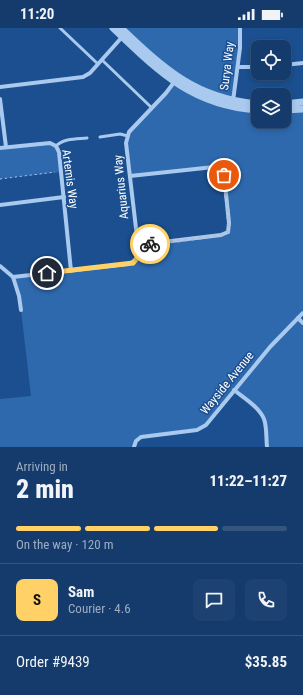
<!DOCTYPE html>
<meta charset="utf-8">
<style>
:root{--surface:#143b6b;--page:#1d4271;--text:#f1f3f6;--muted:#9dadc1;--line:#33557e;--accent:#ffd166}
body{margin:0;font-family:"Roboto Condensed",sans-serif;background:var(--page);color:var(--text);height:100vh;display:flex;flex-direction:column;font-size:15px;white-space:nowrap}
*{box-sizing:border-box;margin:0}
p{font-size:13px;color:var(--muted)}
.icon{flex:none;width:22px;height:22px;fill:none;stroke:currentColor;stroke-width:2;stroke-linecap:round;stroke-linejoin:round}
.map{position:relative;height:419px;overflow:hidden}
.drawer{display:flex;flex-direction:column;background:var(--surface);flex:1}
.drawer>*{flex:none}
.controls{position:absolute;left:251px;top:12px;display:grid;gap:8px}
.controls a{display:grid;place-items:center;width:40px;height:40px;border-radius:8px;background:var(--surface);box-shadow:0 2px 6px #0003,0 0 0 1px var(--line);font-size:20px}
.pin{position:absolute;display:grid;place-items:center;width:34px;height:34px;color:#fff;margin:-17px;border:2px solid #fff;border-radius:50%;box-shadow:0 1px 4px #0007}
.courier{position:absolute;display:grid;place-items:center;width:40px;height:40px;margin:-20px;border:3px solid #ffd166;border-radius:50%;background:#fff;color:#222;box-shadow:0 1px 5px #0007}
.headline em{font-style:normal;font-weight:800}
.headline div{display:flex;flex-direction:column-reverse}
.headline{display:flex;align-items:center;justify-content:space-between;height:68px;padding:0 16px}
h1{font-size:26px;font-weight:800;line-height:30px}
.bar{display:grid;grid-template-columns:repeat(4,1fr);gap:6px 4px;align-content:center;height:48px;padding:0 16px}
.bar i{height:5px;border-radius:3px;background:var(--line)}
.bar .active{background:var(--accent)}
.bar p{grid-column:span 4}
.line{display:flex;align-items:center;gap:10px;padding:0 16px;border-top:1px solid var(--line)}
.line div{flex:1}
.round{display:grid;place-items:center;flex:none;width:42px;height:42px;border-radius:8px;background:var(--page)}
.status{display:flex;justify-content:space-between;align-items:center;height:28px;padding:0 20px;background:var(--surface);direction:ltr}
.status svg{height:11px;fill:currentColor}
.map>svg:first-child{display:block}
.green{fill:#2e69ad}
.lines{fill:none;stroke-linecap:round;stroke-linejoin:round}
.path{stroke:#a9c9ee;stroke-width:1;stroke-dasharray:2 3;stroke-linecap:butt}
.service{stroke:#a9c9ee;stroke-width:3}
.minor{stroke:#a9c9ee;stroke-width:4}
.tertiary{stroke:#a9c9ee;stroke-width:7}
.done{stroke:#afc1d8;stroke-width:4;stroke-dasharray:0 7.2}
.route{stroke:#ffd166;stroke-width:5}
.labels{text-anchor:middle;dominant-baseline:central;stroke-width:3;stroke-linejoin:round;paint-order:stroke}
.street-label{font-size:12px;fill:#fff;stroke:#1b4f8f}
</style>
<div class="status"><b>11:20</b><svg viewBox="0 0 49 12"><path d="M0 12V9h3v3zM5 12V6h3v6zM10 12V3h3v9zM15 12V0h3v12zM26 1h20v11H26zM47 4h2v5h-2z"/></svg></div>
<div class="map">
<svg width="303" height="419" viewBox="0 0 303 419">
<rect width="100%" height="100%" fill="#1b4f8f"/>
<g class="green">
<polygon points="121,0 240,0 233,73 188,56"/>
<polygon points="174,54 258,82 258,93 284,93 284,82 303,81 303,285 298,290 303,295 303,419 267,419 262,388 234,362 201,401 141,409 134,419 0,419 0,371 31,368 21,282 13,249 128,236 137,232 138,217 221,207 228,204 224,147 219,140 130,148 127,109"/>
<polygon points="50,115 56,118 61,144 0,151 0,120"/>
</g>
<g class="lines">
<polyline class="path" points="0,151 55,144"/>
<g class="service">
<polyline points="60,0 98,36"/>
<polyline points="102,32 152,80"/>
<polyline points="100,109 120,106 128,108"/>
<path d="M 56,118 C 64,110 77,111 87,110"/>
</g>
<g class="minor">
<polyline points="284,37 303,35"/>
<polyline points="238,39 258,39"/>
<polyline points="0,59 83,49 90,45 123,8"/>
<polyline points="0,71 6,119"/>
<polyline points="233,73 240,20 240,0"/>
<polyline points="0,120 50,115 56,118 59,124 71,243"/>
<polyline points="130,148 214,139 219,140 224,147 229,195 228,204 221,207 138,217"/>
<polyline points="0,177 64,169"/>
<polyline points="0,238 13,249 19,268 21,282"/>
<path d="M 13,249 L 128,236 C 134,234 136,232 139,226 L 126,115 L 129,104 L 166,65 L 175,53"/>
<polyline points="298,290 303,295"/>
<path d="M 234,362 C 244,370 259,379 264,391 C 267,399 266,410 267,419"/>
<polyline points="134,419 136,413 141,409 197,402 206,397 270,319 303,285"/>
</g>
<g class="tertiary">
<path d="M 113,0 C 158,43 192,78 258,82"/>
<path d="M 121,0 C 164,41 196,71 258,76"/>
<polyline points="284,76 303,74"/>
<polyline points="284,82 303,81"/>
</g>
</g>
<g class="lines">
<polyline class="done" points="150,216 221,207 228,204 229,195 224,147"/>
<path class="route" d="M 47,245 L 133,235 C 139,230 138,225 138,217 L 150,216"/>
</g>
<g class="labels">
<g class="street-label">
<text transform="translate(227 38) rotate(-83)">Surya Way</text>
<text transform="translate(70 151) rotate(82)">Artemis Way</text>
<text transform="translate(121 159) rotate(-96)">Aquarius Way</text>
<text transform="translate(227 355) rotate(-51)">Wayside Avenue</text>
</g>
</g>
</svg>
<div class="controls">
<a><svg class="icon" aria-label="locate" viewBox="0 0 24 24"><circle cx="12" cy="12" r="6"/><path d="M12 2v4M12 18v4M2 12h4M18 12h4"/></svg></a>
<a><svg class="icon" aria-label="layers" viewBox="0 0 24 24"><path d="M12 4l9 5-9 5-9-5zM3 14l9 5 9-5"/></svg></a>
</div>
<div class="pin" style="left:224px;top:147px;background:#ea580c"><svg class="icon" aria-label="bag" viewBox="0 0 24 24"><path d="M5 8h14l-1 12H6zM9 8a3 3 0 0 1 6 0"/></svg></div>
<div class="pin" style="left:47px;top:245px;background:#1f2937"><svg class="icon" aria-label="home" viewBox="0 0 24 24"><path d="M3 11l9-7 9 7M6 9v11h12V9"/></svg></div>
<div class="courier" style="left:150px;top:216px"><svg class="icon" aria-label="bike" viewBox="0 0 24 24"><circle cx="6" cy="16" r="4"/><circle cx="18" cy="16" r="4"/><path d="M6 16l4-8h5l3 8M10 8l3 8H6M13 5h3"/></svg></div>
</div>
<section class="drawer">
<div class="headline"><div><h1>2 min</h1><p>Arriving in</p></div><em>11:22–11:27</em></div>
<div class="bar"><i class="active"></i><i class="active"></i><i class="active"></i><i></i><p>On the way · 120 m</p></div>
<div class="line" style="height:72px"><b class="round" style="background:var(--accent);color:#111">S</b><div><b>Sam</b><p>Courier · 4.6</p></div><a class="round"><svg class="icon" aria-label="chat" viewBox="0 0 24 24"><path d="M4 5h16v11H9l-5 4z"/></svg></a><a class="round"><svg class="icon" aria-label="phone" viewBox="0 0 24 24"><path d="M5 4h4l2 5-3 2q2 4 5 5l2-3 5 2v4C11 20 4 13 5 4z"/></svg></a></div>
<div class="line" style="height:52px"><div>Order #9439</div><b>$35.85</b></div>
</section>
